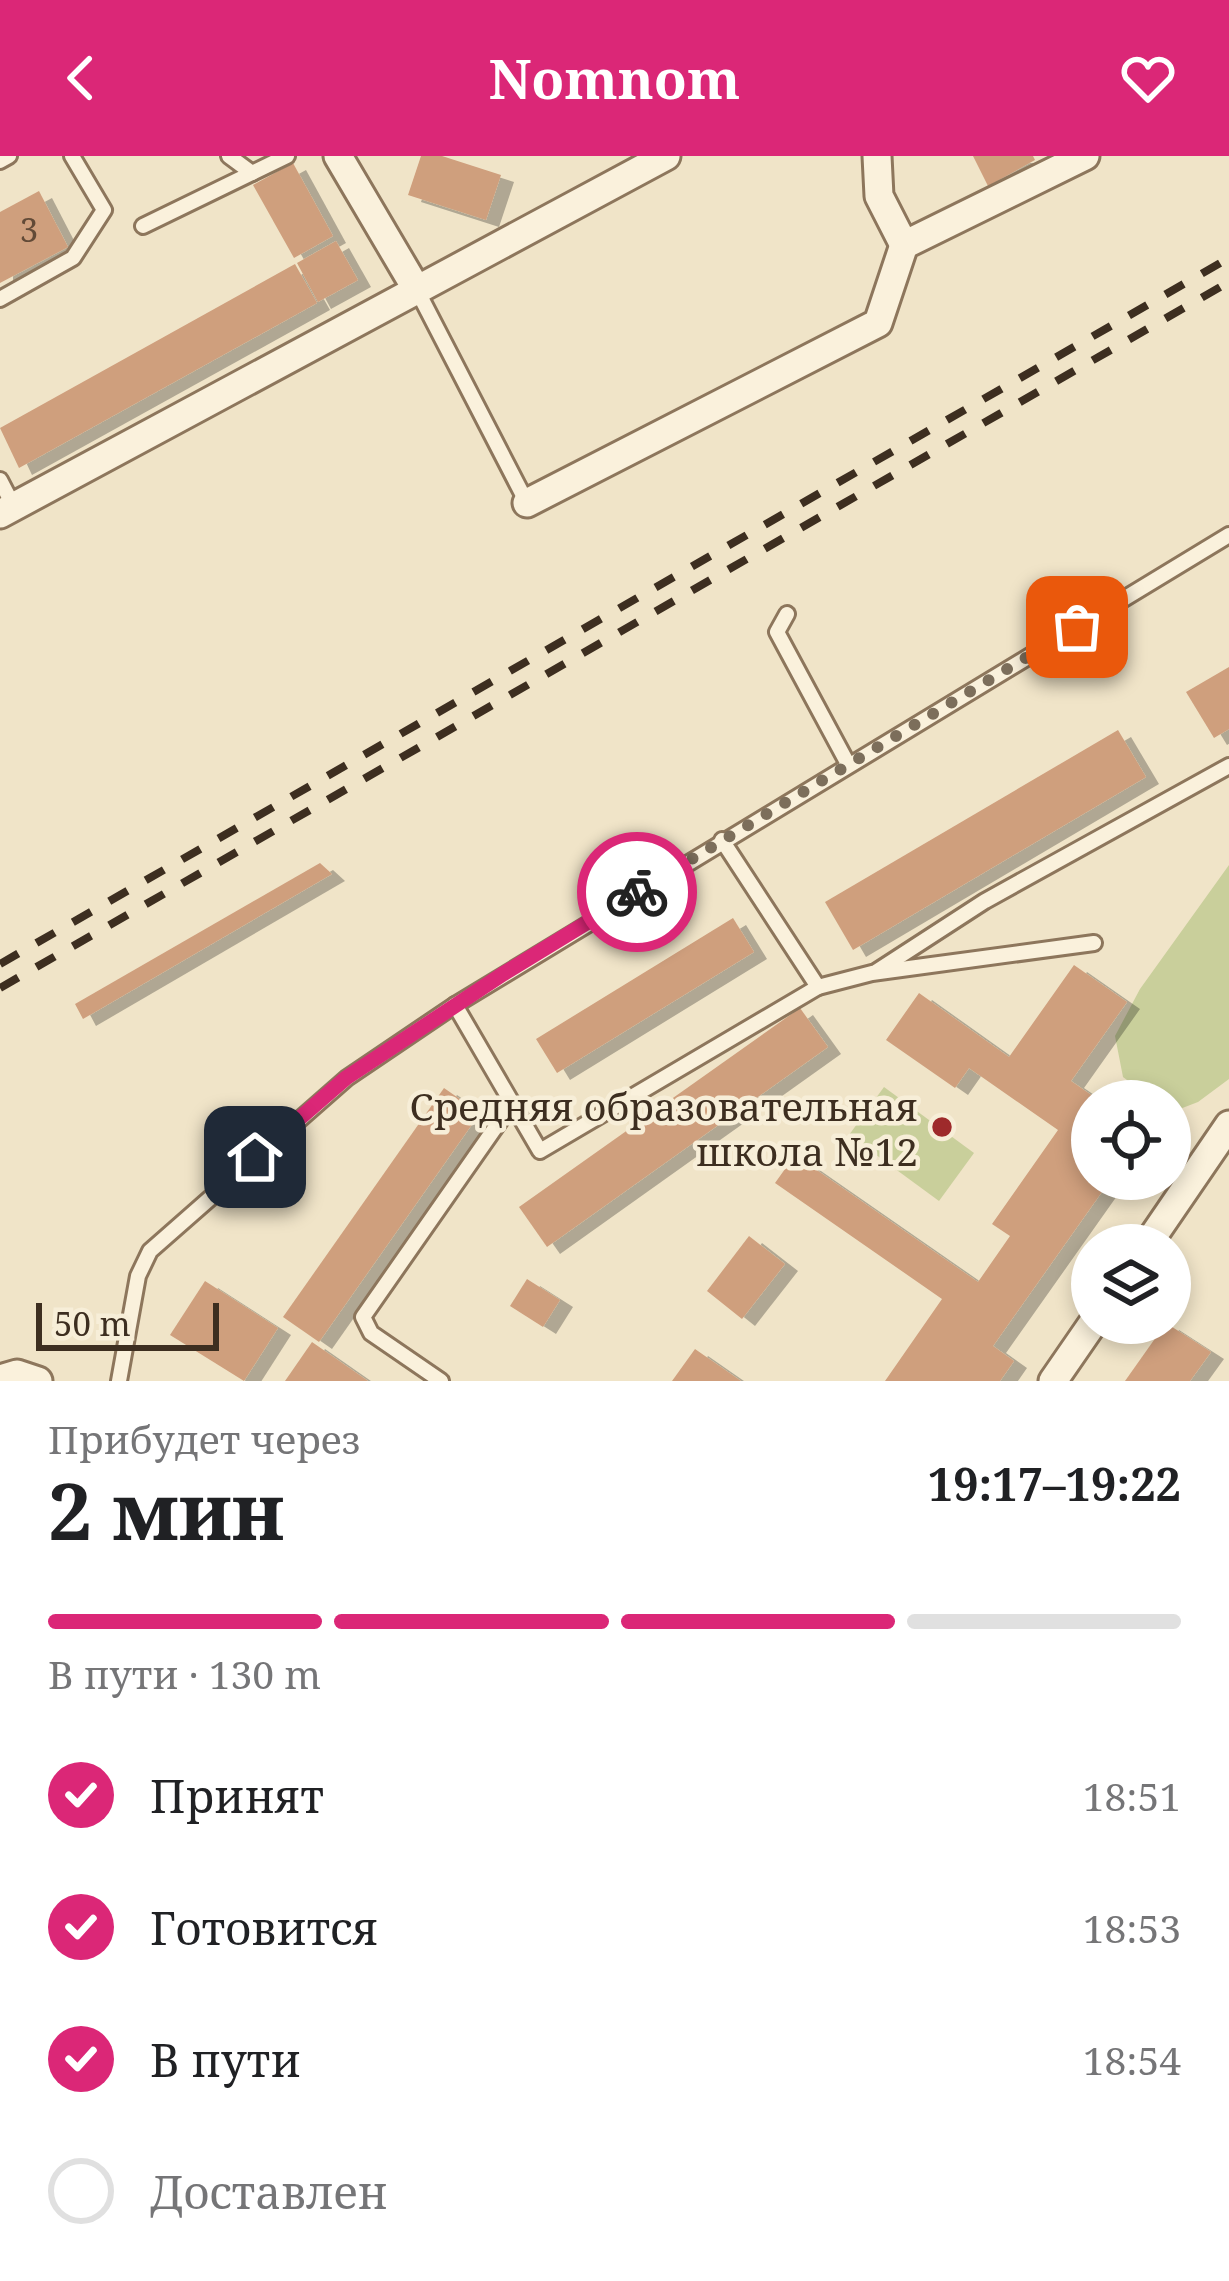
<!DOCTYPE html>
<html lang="ru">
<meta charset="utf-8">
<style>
:root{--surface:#fff;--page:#f6f6f6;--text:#202124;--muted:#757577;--line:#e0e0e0;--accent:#db2777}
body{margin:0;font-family:"Noto Serif",serif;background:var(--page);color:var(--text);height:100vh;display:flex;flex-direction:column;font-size:45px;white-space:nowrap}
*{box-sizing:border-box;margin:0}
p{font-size:39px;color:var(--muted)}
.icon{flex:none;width:66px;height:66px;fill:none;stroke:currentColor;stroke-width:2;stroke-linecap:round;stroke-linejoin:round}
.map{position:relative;height:1225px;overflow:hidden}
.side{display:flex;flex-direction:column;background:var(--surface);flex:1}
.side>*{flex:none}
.buttons{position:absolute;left:1071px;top:924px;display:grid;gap:24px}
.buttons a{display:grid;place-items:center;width:120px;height:120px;border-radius:50%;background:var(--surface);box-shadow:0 6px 18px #0003;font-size:60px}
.scale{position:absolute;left:36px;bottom:30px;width:183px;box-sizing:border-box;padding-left:12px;border:6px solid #3d2e20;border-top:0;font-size:33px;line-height:42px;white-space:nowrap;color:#3d2e20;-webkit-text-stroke:9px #f7eed8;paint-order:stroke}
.pin{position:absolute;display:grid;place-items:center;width:102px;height:102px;color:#fff;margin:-51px;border-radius:24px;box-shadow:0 6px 18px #0006}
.courier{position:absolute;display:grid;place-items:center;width:120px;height:120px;margin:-60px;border:9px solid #db2777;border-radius:50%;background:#fff;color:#222;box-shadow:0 3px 15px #0007}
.headline em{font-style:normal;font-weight:700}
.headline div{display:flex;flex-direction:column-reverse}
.headline{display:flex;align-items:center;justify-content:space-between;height:204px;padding:0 48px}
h1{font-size:78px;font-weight:700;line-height:90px}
.bar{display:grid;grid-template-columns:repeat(4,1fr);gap:18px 12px;align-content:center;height:144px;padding:0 48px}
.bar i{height:15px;border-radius:9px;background:var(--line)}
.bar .on{background:var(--accent)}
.bar p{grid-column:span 4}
ol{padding:0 48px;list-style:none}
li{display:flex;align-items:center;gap:36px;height:132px}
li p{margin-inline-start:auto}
li .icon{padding:12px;border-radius:50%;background:var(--accent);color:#fff;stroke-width:4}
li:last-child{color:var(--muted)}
li i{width:66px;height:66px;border:6px solid var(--line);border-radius:50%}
header{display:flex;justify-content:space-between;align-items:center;height:156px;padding:0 48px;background:var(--accent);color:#fff;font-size:54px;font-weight:700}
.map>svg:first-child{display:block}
.green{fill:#c9cf9b}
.building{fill:#cf9f7d;filter:url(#shadow)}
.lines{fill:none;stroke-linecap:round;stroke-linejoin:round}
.service-casing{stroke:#8d765c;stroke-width:20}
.minor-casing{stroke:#8d765c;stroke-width:33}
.service{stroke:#faf1dc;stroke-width:14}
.minor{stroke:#faf1dc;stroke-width:27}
.rail{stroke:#3d2e20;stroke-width:8;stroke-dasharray:21 21;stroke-linecap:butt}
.done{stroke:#7c6e5b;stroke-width:12;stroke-dasharray:0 21.6}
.route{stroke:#db2777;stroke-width:15}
.poi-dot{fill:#9e2a2b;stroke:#f7eed8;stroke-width:4.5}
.labels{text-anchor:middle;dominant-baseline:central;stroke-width:9;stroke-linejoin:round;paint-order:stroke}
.number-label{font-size:33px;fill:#624a37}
.poi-label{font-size:39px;fill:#3d2e20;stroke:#f7eed8;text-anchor:end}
</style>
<header><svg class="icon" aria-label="back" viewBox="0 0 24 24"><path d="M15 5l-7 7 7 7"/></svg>Nomnom<svg class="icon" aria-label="heart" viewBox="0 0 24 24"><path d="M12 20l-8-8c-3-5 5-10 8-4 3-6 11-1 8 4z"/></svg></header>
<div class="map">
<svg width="1229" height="1225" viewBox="0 0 1229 1225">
<defs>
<filter id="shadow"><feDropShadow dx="13" dy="7" stdDeviation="0" flood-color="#0004"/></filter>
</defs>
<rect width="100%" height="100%" fill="#f0e4c8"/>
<g class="green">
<polygon points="1229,709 1229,923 1198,946 1172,956 1170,945 1155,945 1123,921 1115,880 1140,833"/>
<polygon points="884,931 974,997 939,1045 849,979"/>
</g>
<g class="building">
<polygon points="421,0 442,0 501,19 486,64 408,39"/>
<polygon points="973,0 1033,0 1035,4 988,30"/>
<polygon points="293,7 333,80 294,102 253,29"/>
<polygon points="39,35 68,91 0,127 0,56"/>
<polygon points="336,85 358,124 318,146 297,107"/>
<polygon points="295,108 317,147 19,312 0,272"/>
<polygon points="1229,511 1229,573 1214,582 1186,536"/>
<polygon points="1118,574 1146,621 853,794 825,746"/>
<polygon points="320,707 332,718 83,863 75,848"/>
<polygon points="733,762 754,796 557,917 536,883"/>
<polygon points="1074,809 1127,846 1071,925 1100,945 1092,945 1092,1023 1111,1023 993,1190 1014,1205 1000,1225 885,1225 942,1143 775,1027 795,999 978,1126 1010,1080 992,1068 1058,974 969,912 955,932 886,884 919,837 1009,901"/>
<polygon points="800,852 828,891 547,1091 519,1051"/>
<polygon points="444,932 480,957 319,1186 283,1161"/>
<polygon points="749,1080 785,1108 742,1163 707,1135"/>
<polygon points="527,1123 560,1144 543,1171 510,1150"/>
<polygon points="205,1125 278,1172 244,1225 170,1179"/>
<polygon points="1166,1167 1211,1196 1190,1225 1125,1225"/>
<polygon points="312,1186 368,1225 285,1225"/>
<polygon points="695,1193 741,1225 672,1225"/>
</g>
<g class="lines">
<g class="service-casing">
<g id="service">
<polyline points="229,0 252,17"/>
<polyline points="0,5 9,0"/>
<polyline points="143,70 287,0"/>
<polyline points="417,134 527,347"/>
<polyline points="0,143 73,102 104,54 72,0"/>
<polyline points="0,324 14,351"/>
<polyline points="787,458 777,476 848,608"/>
<polyline points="722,684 818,831 872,817 1094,787"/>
<polyline points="877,815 985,745 1229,610"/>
<polyline points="455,849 540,995 818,831"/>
<polyline points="119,1225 138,1120 150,1095 347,922 455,849 1229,379"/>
<polyline points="441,1225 371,1177 363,1161 511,949"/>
</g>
</g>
<g class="minor-casing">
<g id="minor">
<polyline points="338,0 417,134"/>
<polyline points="877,0 879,40 904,89"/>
<polyline points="527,347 878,167 904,89 1085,0"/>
<polyline points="0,358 666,0"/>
<polyline points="1147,1089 1229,969"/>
<polyline points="0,1223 17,1218 38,1225"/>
<polyline points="1053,1225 1093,1167"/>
</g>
</g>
<use href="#service" class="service"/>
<use href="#minor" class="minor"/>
<g class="rail">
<polyline points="0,808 1229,102"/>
<polyline points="0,832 1229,126"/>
</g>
</g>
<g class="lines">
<polyline class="done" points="637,736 1077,471"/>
<polyline class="route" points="255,1001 346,922 503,818 637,736"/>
</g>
<circle class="poi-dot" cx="942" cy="971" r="12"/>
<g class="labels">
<g class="number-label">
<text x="29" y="73">3</text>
</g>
<g class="poi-label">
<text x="918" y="949">Средняя образовательная<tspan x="918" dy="45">школа №12</tspan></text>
</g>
</g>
</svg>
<div class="buttons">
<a><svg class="icon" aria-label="locate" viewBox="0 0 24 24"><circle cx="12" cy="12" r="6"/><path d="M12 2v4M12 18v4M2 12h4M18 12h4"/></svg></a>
<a><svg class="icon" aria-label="layers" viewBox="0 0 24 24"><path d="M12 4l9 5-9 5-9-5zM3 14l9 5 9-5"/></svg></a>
</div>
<div class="scale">50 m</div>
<div class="pin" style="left:1077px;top:471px;background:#ea580c"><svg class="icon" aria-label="bag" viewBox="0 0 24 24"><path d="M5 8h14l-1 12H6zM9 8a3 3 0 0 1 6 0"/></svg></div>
<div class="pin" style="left:255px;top:1001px;background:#1f2937"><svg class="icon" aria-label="home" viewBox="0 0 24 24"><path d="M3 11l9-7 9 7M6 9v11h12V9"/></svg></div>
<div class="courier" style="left:637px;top:736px"><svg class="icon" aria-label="bike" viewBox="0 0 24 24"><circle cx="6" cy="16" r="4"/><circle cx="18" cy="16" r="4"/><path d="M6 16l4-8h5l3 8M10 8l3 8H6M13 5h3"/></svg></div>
</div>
<section class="side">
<div class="headline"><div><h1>2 мин</h1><p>Прибудет через</p></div><em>19:17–19:22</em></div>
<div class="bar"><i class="on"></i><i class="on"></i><i class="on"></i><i></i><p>В пути · 130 m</p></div>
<ol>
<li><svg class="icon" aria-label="check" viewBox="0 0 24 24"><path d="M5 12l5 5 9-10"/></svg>Принят<p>18:51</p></li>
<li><svg class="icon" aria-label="check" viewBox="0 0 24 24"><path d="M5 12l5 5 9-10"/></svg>Готовится<p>18:53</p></li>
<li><svg class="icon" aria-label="check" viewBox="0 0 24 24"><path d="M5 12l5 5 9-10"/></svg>В пути<p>18:54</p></li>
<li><i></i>Доставлен</li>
</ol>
</section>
